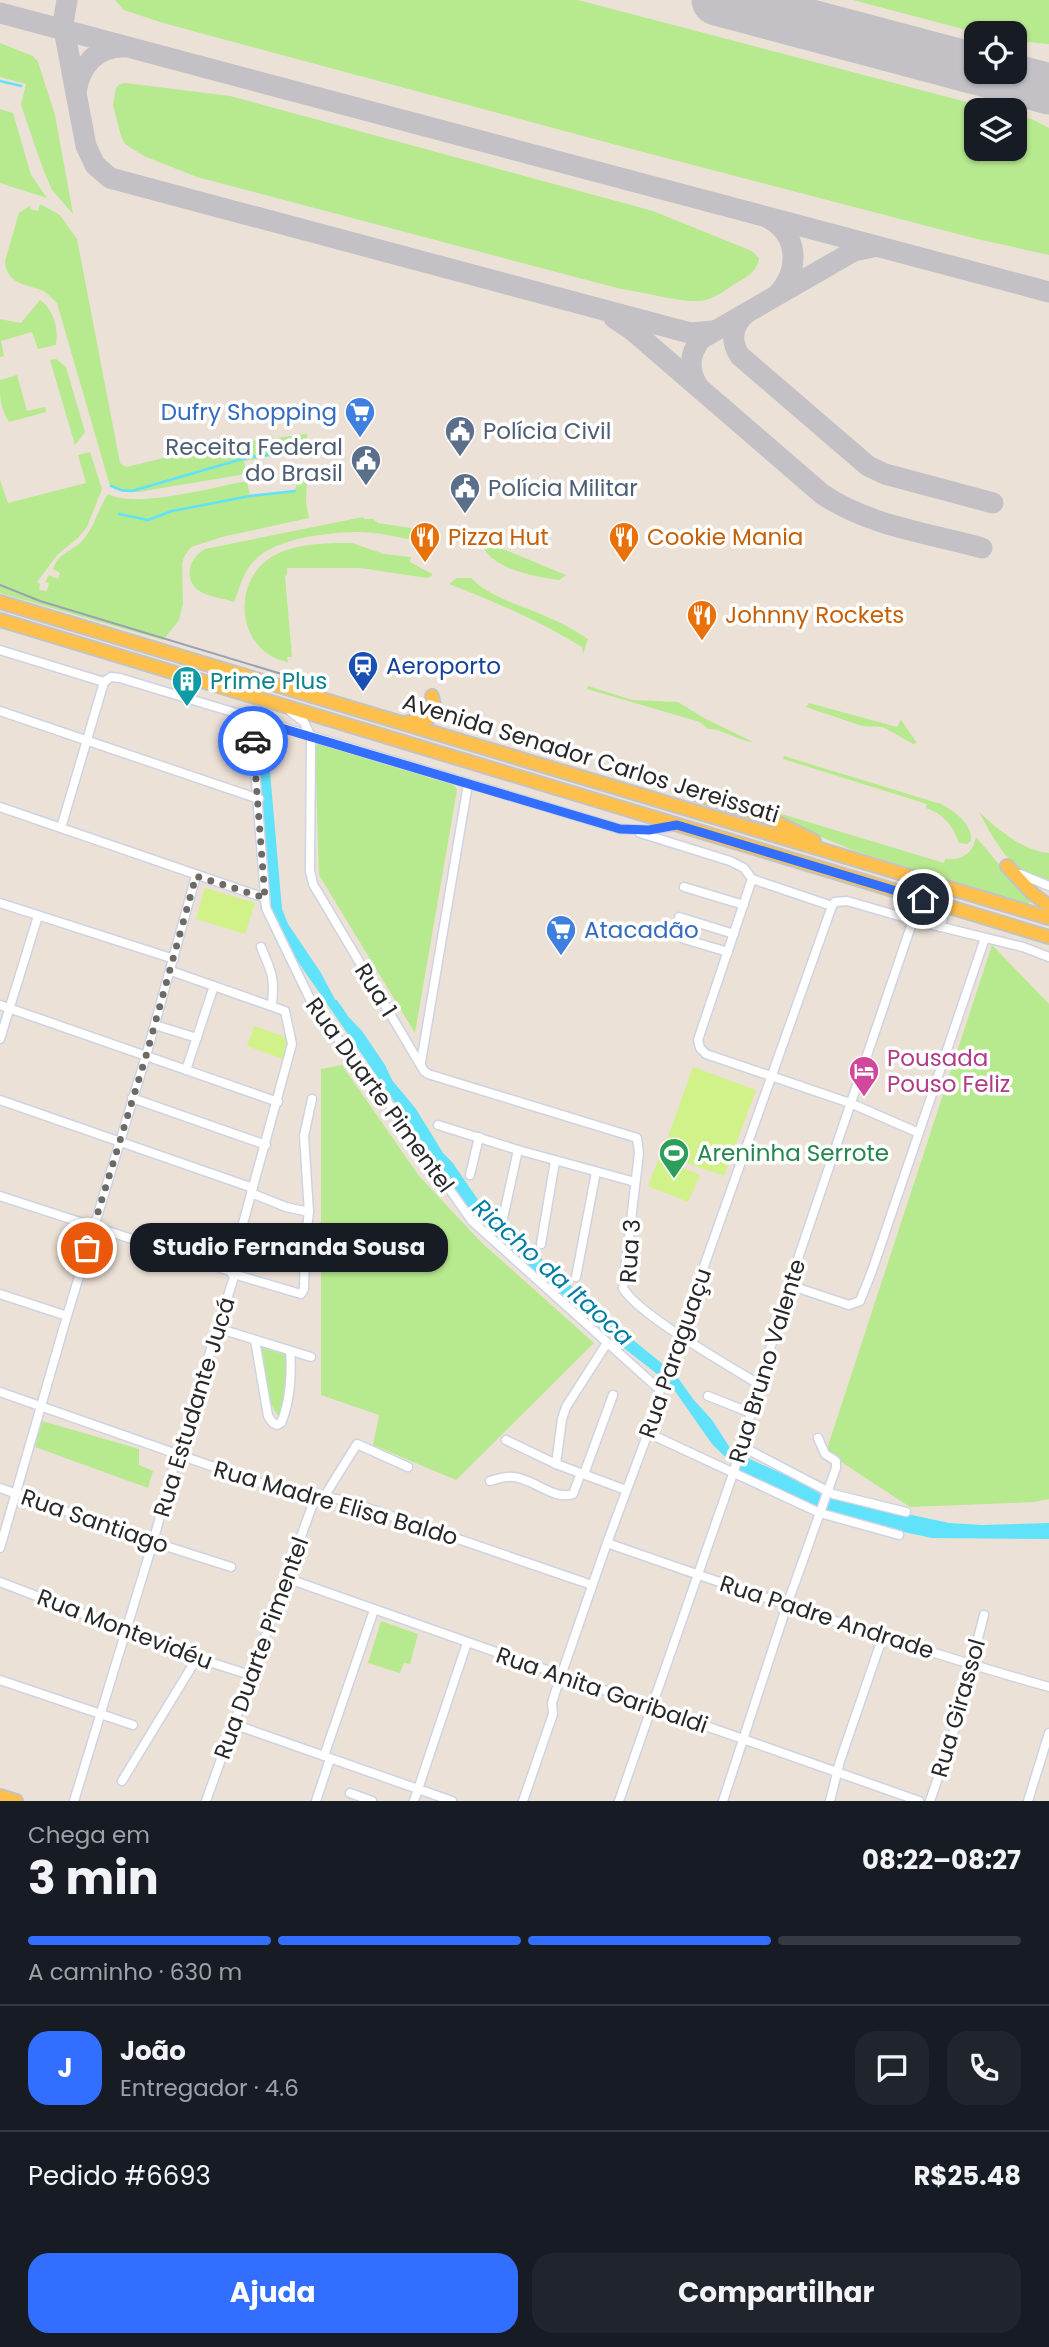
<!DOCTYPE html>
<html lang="pt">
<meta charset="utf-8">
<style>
:root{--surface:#171b24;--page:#20242c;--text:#f1f3f6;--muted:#9ea1a6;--line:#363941;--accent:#326eff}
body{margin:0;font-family:Poppins,sans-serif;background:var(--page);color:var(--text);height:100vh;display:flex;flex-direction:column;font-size:26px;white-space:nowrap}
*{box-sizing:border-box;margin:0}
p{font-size:23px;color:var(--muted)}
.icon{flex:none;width:38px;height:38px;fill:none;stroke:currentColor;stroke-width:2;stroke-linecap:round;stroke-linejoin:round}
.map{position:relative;height:1801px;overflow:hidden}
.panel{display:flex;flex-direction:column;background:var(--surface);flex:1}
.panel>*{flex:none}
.fabs{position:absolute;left:964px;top:21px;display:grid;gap:14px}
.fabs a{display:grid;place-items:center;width:63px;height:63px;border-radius:14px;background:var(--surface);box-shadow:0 2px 5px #0004;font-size:35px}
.pin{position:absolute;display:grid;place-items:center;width:60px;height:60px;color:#fff;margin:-30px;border:4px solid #fff;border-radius:50%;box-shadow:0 2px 7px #0007}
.courier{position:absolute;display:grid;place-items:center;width:70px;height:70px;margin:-35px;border:5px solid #326eff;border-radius:50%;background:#fff;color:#222;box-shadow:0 2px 9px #0007}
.bubble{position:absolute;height:49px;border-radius:21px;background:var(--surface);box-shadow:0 2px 5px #0004;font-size:23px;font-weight:700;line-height:49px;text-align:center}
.summary em{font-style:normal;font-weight:700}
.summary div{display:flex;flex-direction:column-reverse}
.summary{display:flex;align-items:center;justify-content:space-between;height:119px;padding:0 28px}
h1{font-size:46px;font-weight:700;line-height:52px}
.bar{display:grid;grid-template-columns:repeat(4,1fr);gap:10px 7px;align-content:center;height:84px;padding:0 28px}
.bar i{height:9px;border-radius:5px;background:var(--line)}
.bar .on{background:var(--accent)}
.bar p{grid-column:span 4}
.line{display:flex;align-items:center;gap:18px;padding:0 28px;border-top:2px solid var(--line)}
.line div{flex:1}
.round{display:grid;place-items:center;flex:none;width:74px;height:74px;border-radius:21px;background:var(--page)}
.action{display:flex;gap:14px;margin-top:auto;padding:14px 28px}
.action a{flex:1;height:80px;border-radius:21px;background:var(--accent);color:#fff;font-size:28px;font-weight:700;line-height:80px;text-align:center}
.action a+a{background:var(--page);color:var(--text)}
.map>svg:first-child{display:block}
.green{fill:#b7e98e}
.pitch{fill:#d0f288}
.water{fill:#5fe2fa}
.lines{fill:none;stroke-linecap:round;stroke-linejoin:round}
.stream{stroke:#5fe2fa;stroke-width:2.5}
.taxiway{stroke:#c3c1c6;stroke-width:21}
.runway{stroke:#c3c1c6;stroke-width:51}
.minor-casing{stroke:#cdd3e3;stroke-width:11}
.primary-casing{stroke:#c3c3c3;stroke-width:16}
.minor{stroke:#fff;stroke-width:8}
.primary{stroke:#fec04b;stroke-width:12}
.tram{stroke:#9aa1b4;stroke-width:2}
.done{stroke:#6d6965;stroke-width:7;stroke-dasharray:0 12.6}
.route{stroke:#326eff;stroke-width:9}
.labels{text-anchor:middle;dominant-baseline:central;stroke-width:7;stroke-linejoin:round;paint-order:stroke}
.shop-label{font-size:23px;fill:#366cbe;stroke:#fff;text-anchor:end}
.service-label{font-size:23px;fill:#4e5e75;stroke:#fff;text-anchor:start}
.food-label{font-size:23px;fill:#c56008;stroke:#fff;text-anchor:start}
.transit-label{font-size:23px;fill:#164399;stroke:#fff;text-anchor:start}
.culture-label{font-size:23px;fill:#0d838f;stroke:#fff;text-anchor:start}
.street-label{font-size:23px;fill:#282828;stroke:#fff}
.hotel-label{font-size:23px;fill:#b23c85;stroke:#fff;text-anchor:start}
.leisure-label{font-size:23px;fill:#27864d;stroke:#fff;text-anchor:start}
.water-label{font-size:24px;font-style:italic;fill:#007da3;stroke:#fff}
</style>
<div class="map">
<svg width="1049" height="1801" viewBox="0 0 1049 1801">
<rect width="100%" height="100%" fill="#ece1d7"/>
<g class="green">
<polygon points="115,0 578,0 997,110 976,110 976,149 1015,149 1015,115 1032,119 1049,128 1049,255 977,239 624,147 163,23 124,10"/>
<polygon points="853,0 1049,0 1049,44 1015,41 1015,33 978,33"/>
<polygon points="0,43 33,56 38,62 55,115 73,214 52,190 43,169 21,105 26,84 0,77"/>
<path d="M 125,83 L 230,96 L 653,211 L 752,251 L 759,258 C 758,270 748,277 738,282 C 727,289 712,301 698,301 C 678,302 643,292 621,289 L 197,177 L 144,156 L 125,144 L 121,136 L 113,105 L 116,88 L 120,84 Z"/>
<polygon points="0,109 13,113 31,175 47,198 0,183"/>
<path d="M 40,204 L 60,215 L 77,239 L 120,463 L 126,467 L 219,445 L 307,434 L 307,457 L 295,457 L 293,452 L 244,461 L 246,474 L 138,492 L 122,492 L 110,486 L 57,303 C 52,298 46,291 38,289 C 22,284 6,282 5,261 L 19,213 L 31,205 L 30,209 L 38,211 Z"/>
<path d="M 40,300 C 53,309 59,328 56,345 L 38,349 L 32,332 L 1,341 L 4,356 L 0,357 L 0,319 L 21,323 Z"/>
<polygon points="56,359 66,367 85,432 75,445 50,360"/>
<path d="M 17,375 L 27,411 L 45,407 L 46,412 L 9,422 C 0,406 0,400 0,380 Z"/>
<path d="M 90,452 L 102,489 L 87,527 L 78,538 L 58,554 L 37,582 L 40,584 L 39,590 L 47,591 L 49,583 L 45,582 L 49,575 L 58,579 L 60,573 L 53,569 C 58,554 70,552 81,542 C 94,529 98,509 108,494 C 135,509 215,487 247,481 L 250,496 L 295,491 L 299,470 L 307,470 L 306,504 L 309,518 L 222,537 L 191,547 L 185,555 L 182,563 L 183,604 L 179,620 L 163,640 L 0,593 L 0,480 L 8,503 L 86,483 L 78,455 Z"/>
<path d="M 363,517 L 364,519 L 373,519 L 378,523 L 417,529 L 423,526 L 415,540 C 396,537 374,531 355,532 C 325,533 278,538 256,559 C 243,571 240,587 234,602 C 223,598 210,597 201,592 C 182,581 189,557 205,549 Z"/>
<path d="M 486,542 L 566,575 L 559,580 C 537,577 495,570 484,548 Z"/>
<path d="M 352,543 L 384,554 L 411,557 L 410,562 L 432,574 L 432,576 L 427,578 L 360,568 L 287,568 L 287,575 L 285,576 L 292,657 L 287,657 L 288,662 C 240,654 230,588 267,560 C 290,543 324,543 352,543 Z"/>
<path d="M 457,578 L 471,578 C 493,600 527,606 554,620 C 566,625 577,632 588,639 L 583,654 L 582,647 C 539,621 496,602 449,584 Z"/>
<path d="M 588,686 L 632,700 L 678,702 L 702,717 L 753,742 C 737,741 723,728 708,729 L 700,722 L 587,689 Z"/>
<polygon points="809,703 897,727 901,720 917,743 913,744 883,727 862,726 806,707"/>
<polygon points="318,744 454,785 457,790 415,1033 319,875 315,747"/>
<path d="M 784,756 L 941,804 C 954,811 973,824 971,841 L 967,844 L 959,843 C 953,826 944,814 926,808 L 927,804 L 783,759 Z"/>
<path d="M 699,789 L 944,863 L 945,859 C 962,861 973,853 976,837 L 1031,902 L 1028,904 L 855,851 L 742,804 L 699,791 Z"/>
<path d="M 979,812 C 998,829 1022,851 1049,853 L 1049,883 C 1041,879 1031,876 1023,871 C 1003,858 990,832 979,812 Z"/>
<polygon points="992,945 1049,1004 1049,1499 1034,1502 910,1507 826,1452"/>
<polygon points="342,1065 419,1176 481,1242 594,1343 456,1480 373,1445 379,1415 321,1395 321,1069"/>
<path d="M 260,1347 L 289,1356 L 287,1388 L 279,1417 C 263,1396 263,1372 260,1347 Z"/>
<polygon points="42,1421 139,1449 139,1465 153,1471 148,1488 35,1447"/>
<polygon points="381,1621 418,1634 410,1664 404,1663 400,1673 368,1663"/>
</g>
<g class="pitch">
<polygon points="205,888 255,903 245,934 196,919"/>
<polygon points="254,1026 291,1039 283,1059 247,1046"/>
<polygon points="693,1067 756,1090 724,1176 662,1154"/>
<polygon points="659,1158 700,1175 688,1202 648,1186"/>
</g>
<path class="water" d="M 267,738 L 282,909 L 288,924 L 321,973 L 339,1007 L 362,1031 L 385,1065 L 392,1080 L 416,1109 L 443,1153 L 452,1162 L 481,1204 L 611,1322 L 676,1375 L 693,1399 L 712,1420 L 732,1451 L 816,1489 C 822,1499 832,1500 842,1500 L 949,1523 L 982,1525 L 1049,1523 L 1049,1539 L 932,1538 L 847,1520 L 815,1506 L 809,1507 L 743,1474 L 712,1444 L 670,1384 L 620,1345 L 477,1221 L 285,943 L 272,915 L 270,903 L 258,741 Z"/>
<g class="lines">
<g class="stream">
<polyline points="0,81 21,86"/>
<polyline points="111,486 121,490 132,491 249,457 293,452 293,446 297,441"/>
<polyline points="119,514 148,520 172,511 193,507 250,496 295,491"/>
<polyline points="336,1001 346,1015"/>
</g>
<g class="taxiway">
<polyline points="67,0 63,24 86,146 95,165 110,178 690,333 713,331"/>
<polyline points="0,13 1049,292"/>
<path d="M 76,92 C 80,66 96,47 123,47"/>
<path d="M 768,218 C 799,234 800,270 778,294"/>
<path d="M 745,314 C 732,326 730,341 740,356 L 868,466 L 885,474 L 993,503"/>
<path d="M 614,318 L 632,330 L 822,494 C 869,526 928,533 982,548"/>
<path d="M 698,386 C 688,371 689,354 701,339 L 854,251 L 873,247"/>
</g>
<g class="runway">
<polyline points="717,0 976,69"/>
<polyline points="986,72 1049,89"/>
</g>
<g class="minor-casing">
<g id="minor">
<polyline points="0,650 104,682 111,677 120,678 620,829 649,830 675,826"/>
<polyline points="0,711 259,799"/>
<path d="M 291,712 L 304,722 L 311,737 L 310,871 L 313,884 L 424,1071 L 428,1074 L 637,1138 L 639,1153 L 623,1288 C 637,1314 731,1367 760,1385"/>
<polyline points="251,719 266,908 311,1001 341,1043 377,1087 472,1221 660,1390"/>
<polyline points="0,807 265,898"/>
<polyline points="61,828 104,682"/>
<polyline points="640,833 730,861 744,868 752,879 832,906 835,902 847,901 913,920 1023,947 1049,957"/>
<polyline points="1020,874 1049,886"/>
<polyline points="752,879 698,1040 700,1048 706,1054 850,1103 919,1133"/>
<polyline points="684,887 744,905"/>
<polyline points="0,903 174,959"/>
<polyline points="679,917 734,934"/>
<polyline points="940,927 947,906"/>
<polyline points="684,939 728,952"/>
<path d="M 261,947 C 271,972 275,975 272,1004"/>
<polyline points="0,1005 278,1102"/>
<polyline points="155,1025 197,1038"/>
<polyline points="0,1039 38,916"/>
<polyline points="421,1062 468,784"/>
<polyline points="186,1070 214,986"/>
<polyline points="132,1098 266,1145"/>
<polyline points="0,1100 253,1188"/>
<polyline points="438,1125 518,1150 635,1182"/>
<polyline points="470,1175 479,1137"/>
<polyline points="251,1193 286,1207 309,1212"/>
<polyline points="0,1196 230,1271 240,1276 301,1294 304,1289 305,1244 309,1212 304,1136 312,1099"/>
<polyline points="503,1218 518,1150"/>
<polyline points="541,1244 555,1161"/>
<polyline points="576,1277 596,1172"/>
<polyline points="789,1285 849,1305 860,1301 872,1271 985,938"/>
<polyline points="0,1294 67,1316"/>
<polyline points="217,1328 311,1357"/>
<path d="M 255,1340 L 268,1416 L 272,1422 L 277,1425 L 281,1423 C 290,1403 292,1373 290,1351"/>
<polyline points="0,1392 297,1496 337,1499 362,1506 592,1585"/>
<polyline points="708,1396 751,1413"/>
<polyline points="648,1433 820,1513 899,1535"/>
<polyline points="506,1440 556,1464 626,1490"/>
<polyline points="741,1446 833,1494 906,1512"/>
<polyline points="556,1464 562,1419 566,1407 607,1343"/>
<polyline points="584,1474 613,1395"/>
<path d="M 490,1481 C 497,1479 505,1476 513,1477 C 533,1478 554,1501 573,1494 L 581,1473"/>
<polyline points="0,1488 153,1542 231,1567"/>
<polyline points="324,1497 357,1444 408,1467"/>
<path d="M 607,1543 C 753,1594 900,1645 1049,1687"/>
<polyline points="0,1548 67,1316 146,1056 196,876"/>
<polyline points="286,1578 919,1801"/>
<polyline points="0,1582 197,1658 250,1675"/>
<polyline points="0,1680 133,1725"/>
<polyline points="233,1724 452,1801"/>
<polyline points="324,1756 374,1610"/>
<polyline points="122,1781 197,1658"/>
<polyline points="350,1793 372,1801"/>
<polyline points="74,1801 153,1542 177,1455 234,1277 230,1271 292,1044 285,1011 171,971"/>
<polyline points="206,1801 316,1495"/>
<polyline points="316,1801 330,1759"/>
<polyline points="414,1801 467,1643"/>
<polyline points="523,1801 553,1714 552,1703 555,1693 607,1543 648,1433 660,1390 832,906"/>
<polyline points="619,1801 734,1471 789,1285 913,920"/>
<polyline points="723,1801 787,1605 836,1468 836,1461 825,1454 818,1438"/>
<polyline points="830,1801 840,1761 883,1636"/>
<polyline points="930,1801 954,1731 984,1615"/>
<polyline points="1028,1801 1049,1733"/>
</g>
</g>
<g class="primary-casing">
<g id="primary">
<polyline points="0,602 1049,918"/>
<polyline points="0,620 1049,937"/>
<polyline points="409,722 422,721 430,717 434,706 432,696"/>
<polyline points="692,793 764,816 814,841"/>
<polyline points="1007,866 1032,893 1049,906"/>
<polyline points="0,1796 16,1801"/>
</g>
</g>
<use href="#minor" class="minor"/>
<use href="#primary" class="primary"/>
<polyline class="tram" points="0,585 40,601 328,688"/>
</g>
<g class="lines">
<polyline class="done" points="87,1248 146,1056 196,876 265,898 253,741"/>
<polyline class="route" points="253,741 251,719 620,829 649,830 677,825 923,899"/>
</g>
<defs>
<g id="supermarket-pin" transform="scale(1.575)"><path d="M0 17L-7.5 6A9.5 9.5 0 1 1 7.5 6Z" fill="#3f7fe0" stroke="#fff"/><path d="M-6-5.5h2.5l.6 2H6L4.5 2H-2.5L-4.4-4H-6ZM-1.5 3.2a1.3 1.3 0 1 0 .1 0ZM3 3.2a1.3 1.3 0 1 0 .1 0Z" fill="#fff"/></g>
<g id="civic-pin" transform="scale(1.575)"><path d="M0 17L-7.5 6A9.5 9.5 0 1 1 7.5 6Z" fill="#5c6f8a" stroke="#fff"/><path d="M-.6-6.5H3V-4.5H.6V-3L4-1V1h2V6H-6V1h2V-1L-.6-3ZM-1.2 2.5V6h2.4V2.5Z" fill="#fff"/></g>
<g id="restaurant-pin" transform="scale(1.575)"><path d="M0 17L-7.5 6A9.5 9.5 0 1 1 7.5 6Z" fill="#e8710a" stroke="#fff"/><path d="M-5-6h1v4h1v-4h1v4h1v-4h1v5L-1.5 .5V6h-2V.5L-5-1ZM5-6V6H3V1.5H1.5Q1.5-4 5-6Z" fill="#fff"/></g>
<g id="station-pin" transform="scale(1.575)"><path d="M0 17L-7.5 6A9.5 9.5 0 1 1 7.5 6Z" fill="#1a4fb4" stroke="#fff"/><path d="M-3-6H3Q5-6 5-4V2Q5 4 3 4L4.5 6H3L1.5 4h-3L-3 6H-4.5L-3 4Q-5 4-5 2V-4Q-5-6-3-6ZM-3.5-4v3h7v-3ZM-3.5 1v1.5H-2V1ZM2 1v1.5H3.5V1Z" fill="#fff"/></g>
<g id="building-pin" transform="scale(1.575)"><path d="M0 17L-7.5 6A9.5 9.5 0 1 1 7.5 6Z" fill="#0f9aa8" stroke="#fff"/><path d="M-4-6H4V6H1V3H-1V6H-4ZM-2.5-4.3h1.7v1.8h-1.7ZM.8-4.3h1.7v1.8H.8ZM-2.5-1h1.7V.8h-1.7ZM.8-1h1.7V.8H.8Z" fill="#fff"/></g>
<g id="hotel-pin" transform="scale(1.575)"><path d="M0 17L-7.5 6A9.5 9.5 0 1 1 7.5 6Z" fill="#d1479c" stroke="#fff"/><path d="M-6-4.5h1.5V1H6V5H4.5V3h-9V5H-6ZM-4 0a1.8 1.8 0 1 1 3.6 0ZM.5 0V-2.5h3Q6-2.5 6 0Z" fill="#fff"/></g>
<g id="stadium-pin" transform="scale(1.575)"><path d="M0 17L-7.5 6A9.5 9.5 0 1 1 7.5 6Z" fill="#2e9e5b" stroke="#fff"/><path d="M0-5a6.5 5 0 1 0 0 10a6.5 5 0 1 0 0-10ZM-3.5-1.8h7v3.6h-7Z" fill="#fff"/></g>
</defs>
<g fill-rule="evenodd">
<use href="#supermarket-pin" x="360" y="412"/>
<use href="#civic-pin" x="460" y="431"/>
<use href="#civic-pin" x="366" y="460"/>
<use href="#civic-pin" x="465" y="488"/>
<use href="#restaurant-pin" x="425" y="537"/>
<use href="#restaurant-pin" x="624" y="537"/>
<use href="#restaurant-pin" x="702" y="615"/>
<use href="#station-pin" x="363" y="666"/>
<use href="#building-pin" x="187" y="681"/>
<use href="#supermarket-pin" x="561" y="930"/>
<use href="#hotel-pin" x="864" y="1071"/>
<use href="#stadium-pin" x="674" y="1153"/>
</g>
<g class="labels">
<g class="shop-label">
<text x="337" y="412">Dufry Shopping</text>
<text x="584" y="930" text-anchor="start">Atacadão</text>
</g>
<g class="service-label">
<text x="483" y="431">Polícia Civil</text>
<text x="343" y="447" text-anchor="end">Receita Federal<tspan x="343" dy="26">do Brasil</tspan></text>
<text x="488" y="488">Polícia Militar</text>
</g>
<g class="food-label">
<text x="448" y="537">Pizza Hut</text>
<text x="647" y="537">Cookie Mania</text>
<text x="725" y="615">Johnny Rockets</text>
</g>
<g class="transit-label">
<text x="386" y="666">Aeroporto</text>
</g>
<g class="culture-label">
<text x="210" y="681">Prime Plus</text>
</g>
<g class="street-label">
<text transform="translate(591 758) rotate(17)">Avenida Senador Carlos Jereissati</text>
<text transform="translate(376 990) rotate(58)">Rua 1</text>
<text transform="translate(380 1095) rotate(54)">Rua Duarte Pimentel</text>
<text transform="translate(630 1251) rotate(-86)">Rua 3</text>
<text transform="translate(675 1353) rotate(-71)">Rua Paraguaçu</text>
<text transform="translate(767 1361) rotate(-73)">Rua Bruno Valente</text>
<text transform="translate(194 1407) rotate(-73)">Rua Estudante Jucá</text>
<text transform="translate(336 1503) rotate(16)">Rua Madre Elisa Baldo</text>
<text transform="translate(95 1521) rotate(19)">Rua Santiago</text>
<text transform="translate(827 1617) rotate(18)">Rua Padre Andrade</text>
<text transform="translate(125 1629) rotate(21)">Rua Montevidéu</text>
<text transform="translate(261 1648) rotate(-70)">Rua Duarte Pimentel</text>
<text transform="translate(602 1690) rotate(19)">Rua Anita Garibaldi</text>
<text transform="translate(958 1708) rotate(-74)">Rua Girassol</text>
</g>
<g class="hotel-label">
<text x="887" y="1058">Pousada<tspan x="887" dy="26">Pouso Feliz</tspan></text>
</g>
<g class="leisure-label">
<text x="697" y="1153">Areninha Serrote</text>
</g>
<g class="water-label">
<text transform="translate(553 1272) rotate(42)">Riacho da Itaoca</text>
</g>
</g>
</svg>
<div class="fabs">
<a><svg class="icon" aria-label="locate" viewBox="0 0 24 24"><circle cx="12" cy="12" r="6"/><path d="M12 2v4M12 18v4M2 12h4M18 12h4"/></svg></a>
<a><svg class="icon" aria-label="layers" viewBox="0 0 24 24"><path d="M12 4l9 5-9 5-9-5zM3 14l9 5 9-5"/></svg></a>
</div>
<div class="pin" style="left:87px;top:1248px;background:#ea580c"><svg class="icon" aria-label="bag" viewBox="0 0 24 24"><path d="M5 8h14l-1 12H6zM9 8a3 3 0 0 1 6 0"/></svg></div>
<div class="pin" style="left:923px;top:899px;background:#1f2937"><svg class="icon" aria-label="home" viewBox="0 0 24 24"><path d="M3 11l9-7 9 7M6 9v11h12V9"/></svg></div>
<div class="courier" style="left:253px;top:741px"><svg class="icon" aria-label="car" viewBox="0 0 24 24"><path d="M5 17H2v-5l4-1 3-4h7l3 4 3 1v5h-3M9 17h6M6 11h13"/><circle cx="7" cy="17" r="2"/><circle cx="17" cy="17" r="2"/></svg></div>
<div class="bubble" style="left:130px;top:1223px;width:318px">Studio Fernanda Sousa</div>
</div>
<section class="panel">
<div class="summary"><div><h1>3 min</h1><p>Chega em</p></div><em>08:22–08:27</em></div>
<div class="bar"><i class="on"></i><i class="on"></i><i class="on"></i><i></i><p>A caminho · 630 m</p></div>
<div class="line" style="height:126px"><b class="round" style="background:var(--accent);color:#fff">J</b><div><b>João</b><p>Entregador · 4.6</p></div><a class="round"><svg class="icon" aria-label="chat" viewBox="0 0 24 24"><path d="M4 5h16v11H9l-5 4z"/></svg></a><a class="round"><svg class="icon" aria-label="phone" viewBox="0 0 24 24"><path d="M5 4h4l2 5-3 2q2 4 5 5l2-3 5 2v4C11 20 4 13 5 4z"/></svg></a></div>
<div class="line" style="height:91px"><div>Pedido #6693</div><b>R$25.48</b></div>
<div class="action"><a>Ajuda</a><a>Compartilhar</a></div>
</section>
